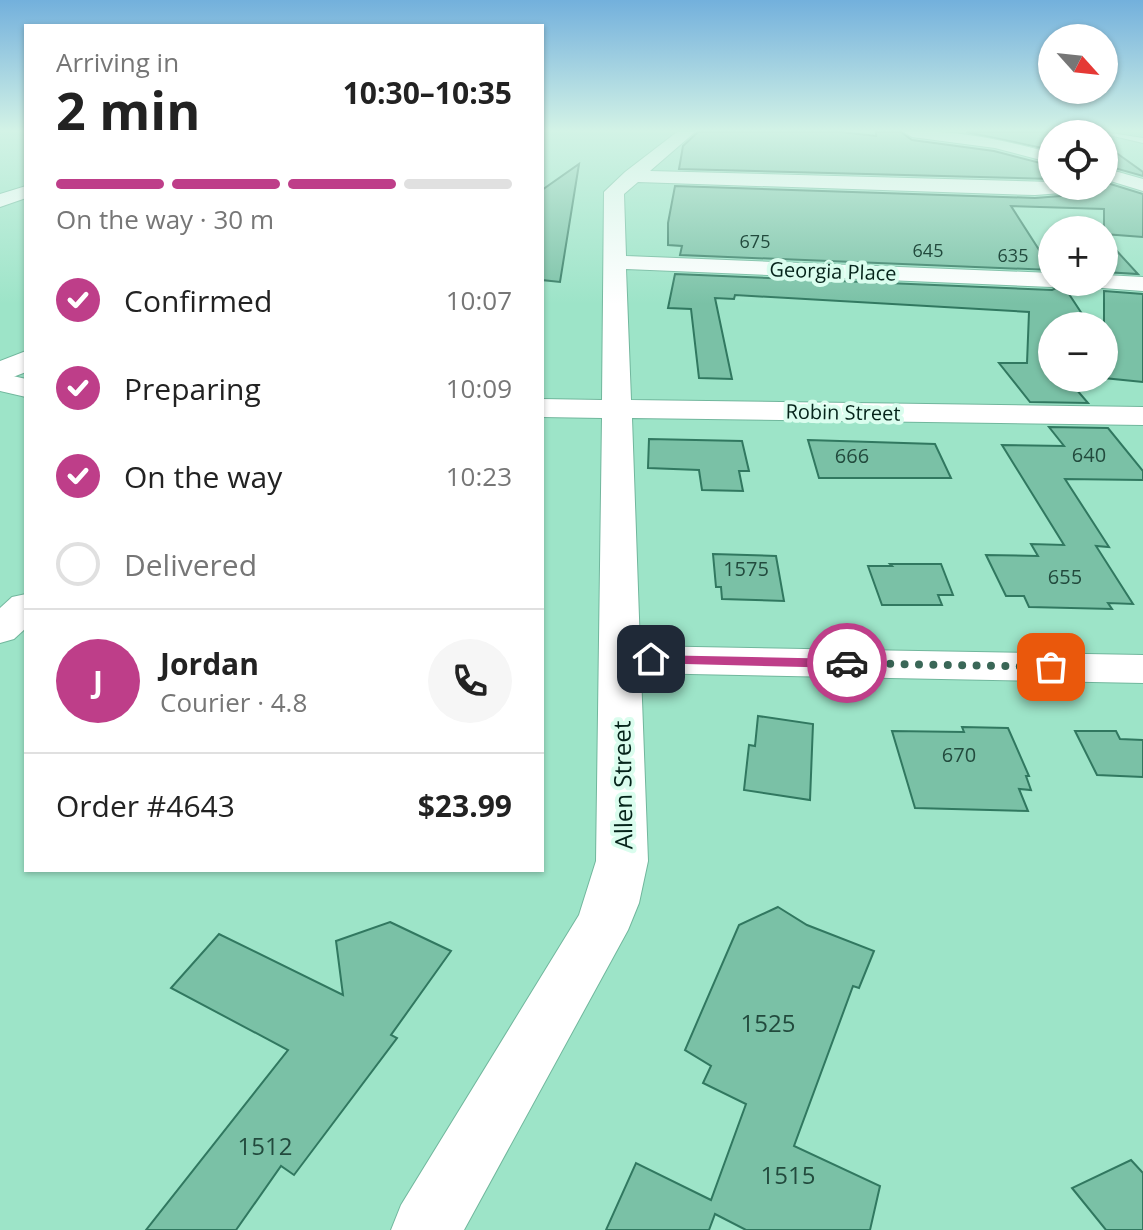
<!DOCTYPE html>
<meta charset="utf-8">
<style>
:root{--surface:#fff;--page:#f6f6f6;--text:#222;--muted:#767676;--line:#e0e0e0;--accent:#be3e89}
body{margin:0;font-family:"Open Sans",sans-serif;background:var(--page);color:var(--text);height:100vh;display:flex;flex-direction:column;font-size:30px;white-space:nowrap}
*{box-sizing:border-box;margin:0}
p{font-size:26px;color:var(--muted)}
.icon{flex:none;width:44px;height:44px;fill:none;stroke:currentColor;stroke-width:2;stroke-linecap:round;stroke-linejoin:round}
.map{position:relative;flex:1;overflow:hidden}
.sheet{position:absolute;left:24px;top:24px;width:520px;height:848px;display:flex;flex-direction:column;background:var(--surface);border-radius:0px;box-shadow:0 2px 6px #0004}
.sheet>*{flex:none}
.needle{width:52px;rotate:117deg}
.controls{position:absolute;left:1038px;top:24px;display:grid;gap:16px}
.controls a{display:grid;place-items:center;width:80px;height:80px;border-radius:50%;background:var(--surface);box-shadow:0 2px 6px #0004;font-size:40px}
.pin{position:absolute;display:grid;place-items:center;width:68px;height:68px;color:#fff;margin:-34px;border-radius:16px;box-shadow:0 4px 12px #0006}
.courier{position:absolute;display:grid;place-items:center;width:80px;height:80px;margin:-40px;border:6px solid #be3e89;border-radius:50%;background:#fff;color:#222;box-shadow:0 2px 10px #0007}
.headline em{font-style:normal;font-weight:700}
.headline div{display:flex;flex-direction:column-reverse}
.headline{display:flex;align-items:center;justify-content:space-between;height:136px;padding:0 32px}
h1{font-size:52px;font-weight:700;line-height:60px}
.bar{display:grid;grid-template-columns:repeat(4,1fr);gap:12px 8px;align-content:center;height:96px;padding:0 32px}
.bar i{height:10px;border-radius:6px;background:var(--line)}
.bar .on{background:var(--accent)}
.bar p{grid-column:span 4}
.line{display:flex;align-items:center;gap:20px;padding:0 32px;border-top:2px solid var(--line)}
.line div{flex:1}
.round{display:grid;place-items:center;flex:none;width:84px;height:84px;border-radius:42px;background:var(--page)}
ol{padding:0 32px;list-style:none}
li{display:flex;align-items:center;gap:24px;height:88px}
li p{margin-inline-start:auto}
li .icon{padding:8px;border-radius:50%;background:var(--accent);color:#fff;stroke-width:4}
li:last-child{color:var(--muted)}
li i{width:44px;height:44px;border:4px solid var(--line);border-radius:50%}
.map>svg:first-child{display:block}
.building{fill:#7ac1a6;stroke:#317860;stroke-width:2}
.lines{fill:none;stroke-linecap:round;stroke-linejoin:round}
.service-casing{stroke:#71b79d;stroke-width:2}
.minor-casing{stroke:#71b79d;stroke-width:2}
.tertiary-casing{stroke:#71b79d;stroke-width:2}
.service{fill:#fff;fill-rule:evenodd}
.minor{fill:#fff;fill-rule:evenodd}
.tertiary{fill:#fff;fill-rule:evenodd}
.route{fill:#be3e89}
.done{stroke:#3a6757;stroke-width:8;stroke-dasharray:0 14.4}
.labels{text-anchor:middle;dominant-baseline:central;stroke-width:8;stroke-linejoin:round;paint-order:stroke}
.far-number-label{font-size:18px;fill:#224a3d}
.far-street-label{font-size:20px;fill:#05231a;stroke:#dafdee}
.number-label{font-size:20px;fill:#224a3d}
.street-label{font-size:24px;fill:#05231a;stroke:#dafdee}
.near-number-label{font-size:24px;fill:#224a3d}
</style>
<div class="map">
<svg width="1143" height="1230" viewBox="0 0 1143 1230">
<rect width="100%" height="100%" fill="#9de4c8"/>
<g class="building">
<polygon points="698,132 841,132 876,136 876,132 901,132 912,140 994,151 1052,166 1052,179 679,169 683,146"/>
<polygon points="966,132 1087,132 1091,134 1052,134 1052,150"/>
<polygon points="1104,144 1143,172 1143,176 1104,165"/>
<polygon points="579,164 560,282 542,280 542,190"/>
<polygon points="1104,182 1143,194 1143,237 1104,234 1104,209 1011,206 1052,270 680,255 682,246 668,245 668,223 675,186 1035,198 1074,195 1086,186 1104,186"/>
<polygon points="1104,237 1138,274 1104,272"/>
<polygon points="675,274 1052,290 1063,285 1090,326 1052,326 1052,378 1080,378 1083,382 1070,382 1088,403 1030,402 999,363 1027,363 1029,312 735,295 734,299 715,298 732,379 699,378 691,309 668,308"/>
<polygon points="1104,291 1143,294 1143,382 1104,378"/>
<polygon points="1049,427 1108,428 1143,471 1143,480 1065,479 1109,547 1096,546 1133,604 1108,603 1112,609 1029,607 1024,596 1006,596 986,555 1038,556 1031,544 1064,545 1002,445 1064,446"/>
<polygon points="649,439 742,441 749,471 739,471 743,491 702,490 699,470 648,468"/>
<polygon points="808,440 935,444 951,478 819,478"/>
<polygon points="713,554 776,556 784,601 722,599 721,587 716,587"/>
<polygon points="890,564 941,564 953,595 938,595 942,605 882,605 868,566 892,566"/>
<polygon points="758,716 813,724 810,800 744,790 749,745 755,746"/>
<polygon points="962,727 1008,728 1029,776 1026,776 1031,790 1019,789 1028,811 915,808 892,731 964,732"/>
<polygon points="1075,731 1116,731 1120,739 1143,740 1143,777 1097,775"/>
<polygon points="778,907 807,925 874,951 859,988 853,986 794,1146 880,1186 870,1230 746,1230 715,1214 709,1230 606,1230 636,1163 711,1200 746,1104 703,1083 711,1066 685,1050 739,925"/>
<polygon points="390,922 451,951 391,1035 397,1038 294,1175 281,1166 236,1230 146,1230 288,1050 171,988 219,934 343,995 336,941"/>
<polygon points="1131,1160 1143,1173 1143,1230 1106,1230 1072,1188"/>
</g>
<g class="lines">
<g class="service-casing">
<polygon id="service" points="1104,132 1143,138 1143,143 1105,134"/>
</g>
<g class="minor-casing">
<g id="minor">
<polygon points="677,132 695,132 650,171 1052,182 1052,186 1083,186 1074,192 1035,195 638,182 624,194 626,256 1052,273 1052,282 1062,282 1052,287 626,269 631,400 1143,407 1143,425 632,418 640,646 1143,655 1143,683 641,673 648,861 639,903 628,930 464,1230 391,1230 401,1205 579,915 596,861 602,418 542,417 542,399 602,400 604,192 625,172"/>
<path d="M 904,132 C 955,129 1003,140 1052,153 L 1052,163 L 995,148 L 912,137 Z"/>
<polygon points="1104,168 1143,179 1143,191 1104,179"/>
<polygon points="26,186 26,198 0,207 0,194"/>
<polygon points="1104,275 1143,277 1143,291 1089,287 1085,282 1104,282"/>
<polygon points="0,373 26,379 26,397 0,391"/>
<polygon points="26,594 26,628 14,639 0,643 0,608 12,597"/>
</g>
</g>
<g class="tertiary-casing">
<polygon id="tertiary" points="26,351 26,372 0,382 0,361"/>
</g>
<use href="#service" class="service"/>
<use href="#minor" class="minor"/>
<use href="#tertiary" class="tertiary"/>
</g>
<linearGradient id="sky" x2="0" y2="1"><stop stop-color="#73b0dc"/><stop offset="0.43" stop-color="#d3f3e6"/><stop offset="1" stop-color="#d3f3e6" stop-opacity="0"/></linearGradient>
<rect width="1143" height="304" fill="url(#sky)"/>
<polygon class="route" points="651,655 847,659 854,663 847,668 646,663 644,659"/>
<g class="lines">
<polyline class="done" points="847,663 1051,667"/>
</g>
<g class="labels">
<g class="far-number-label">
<text x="755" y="241">675</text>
<text x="928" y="250">645</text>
<text x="1013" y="255">635</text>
</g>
<g class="far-street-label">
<text transform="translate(833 271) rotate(2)">Georgia Place</text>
<text transform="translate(843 412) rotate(1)">Robin Street</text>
</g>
<g class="number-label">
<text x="1089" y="454">640</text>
<text x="852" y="455">666</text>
<text x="746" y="568">1575</text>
<text x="1065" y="576">655</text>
<text x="959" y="754">670</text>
</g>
<g class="street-label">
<text transform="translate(622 785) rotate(-91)">Allen Street</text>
</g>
<g class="near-number-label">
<text x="768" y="1022">1525</text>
<text x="265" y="1145">1512</text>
<text x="788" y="1174">1515</text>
</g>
</g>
</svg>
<div class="controls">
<a><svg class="needle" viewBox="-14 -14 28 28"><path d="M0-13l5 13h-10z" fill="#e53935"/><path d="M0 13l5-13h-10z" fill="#767676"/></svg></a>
<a><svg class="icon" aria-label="locate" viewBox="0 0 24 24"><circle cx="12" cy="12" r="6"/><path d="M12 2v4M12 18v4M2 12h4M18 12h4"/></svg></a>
<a>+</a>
<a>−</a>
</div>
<div class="pin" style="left:1051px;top:667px;background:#ea580c"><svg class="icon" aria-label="bag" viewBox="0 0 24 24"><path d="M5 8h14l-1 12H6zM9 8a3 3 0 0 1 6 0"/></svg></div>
<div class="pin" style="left:651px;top:659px;background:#1f2937"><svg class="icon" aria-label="home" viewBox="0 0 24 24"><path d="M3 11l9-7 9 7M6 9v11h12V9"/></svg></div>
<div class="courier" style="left:847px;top:663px"><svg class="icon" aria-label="car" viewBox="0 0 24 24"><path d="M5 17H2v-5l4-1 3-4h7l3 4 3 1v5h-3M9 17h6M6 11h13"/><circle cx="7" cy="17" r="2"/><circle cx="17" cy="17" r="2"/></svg></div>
<section class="sheet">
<div class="headline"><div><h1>2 min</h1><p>Arriving in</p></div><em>10:30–10:35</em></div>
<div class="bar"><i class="on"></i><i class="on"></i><i class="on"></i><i></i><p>On the way · 30 m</p></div>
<ol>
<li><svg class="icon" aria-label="check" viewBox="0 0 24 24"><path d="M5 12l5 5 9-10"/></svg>Confirmed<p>10:07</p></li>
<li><svg class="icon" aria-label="check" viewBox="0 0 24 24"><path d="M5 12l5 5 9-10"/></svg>Preparing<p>10:09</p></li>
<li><svg class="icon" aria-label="check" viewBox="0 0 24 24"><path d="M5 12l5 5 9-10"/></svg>On the way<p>10:23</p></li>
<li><i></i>Delivered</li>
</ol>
<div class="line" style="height:144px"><b class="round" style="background:var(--accent);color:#fff">J</b><div><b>Jordan</b><p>Courier · 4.8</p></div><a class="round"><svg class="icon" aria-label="phone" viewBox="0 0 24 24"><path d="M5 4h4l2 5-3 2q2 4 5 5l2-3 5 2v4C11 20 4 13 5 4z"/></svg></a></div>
<div class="line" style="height:104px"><div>Order #4643</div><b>$23.99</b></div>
</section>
</div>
